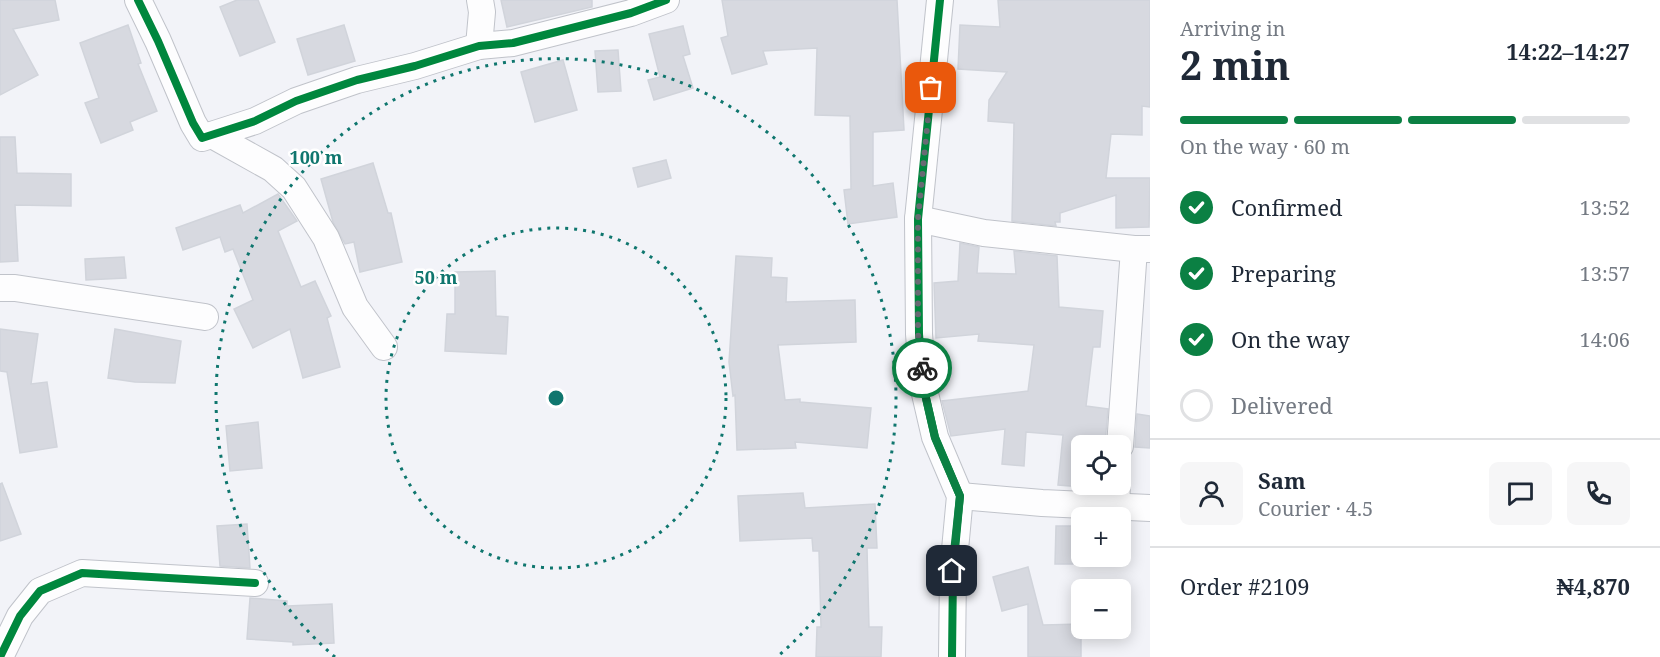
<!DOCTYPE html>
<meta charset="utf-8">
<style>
:root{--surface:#fff;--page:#f6f6f7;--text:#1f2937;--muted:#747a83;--line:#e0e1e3;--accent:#0b8043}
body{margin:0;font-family:"Noto Serif",serif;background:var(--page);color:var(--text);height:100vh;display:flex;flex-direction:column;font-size:22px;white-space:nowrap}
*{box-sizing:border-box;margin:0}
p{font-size:20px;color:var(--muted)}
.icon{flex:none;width:33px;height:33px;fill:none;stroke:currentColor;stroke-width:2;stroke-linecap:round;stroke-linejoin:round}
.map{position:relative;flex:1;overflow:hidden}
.details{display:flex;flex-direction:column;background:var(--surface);width:510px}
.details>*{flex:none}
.fabs{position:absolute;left:1071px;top:435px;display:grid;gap:12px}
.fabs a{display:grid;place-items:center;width:60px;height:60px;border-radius:9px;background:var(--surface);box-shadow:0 3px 15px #0003;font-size:30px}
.pin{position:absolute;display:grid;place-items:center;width:51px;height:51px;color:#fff;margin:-26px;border-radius:12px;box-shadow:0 3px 9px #0006}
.courier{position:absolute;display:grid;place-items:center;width:60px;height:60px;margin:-30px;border:4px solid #0b8043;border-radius:50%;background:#fff;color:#222;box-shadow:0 2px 8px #0007}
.head em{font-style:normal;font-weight:700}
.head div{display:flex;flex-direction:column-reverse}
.head{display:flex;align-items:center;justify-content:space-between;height:102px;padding:0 30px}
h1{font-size:39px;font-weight:700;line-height:45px}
.bar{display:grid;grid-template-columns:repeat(4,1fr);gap:9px 6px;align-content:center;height:72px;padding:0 30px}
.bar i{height:8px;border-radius:4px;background:var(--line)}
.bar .current{background:var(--accent)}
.bar p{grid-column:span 4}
.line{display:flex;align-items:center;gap:15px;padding:0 30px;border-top:2px solid var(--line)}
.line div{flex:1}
.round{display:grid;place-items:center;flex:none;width:63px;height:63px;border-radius:9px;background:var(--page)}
ol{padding:0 30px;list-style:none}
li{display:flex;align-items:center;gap:18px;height:66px}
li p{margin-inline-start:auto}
li .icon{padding:6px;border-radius:50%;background:var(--accent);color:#fff;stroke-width:4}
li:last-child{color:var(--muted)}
li i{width:33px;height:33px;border:3px solid var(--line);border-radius:50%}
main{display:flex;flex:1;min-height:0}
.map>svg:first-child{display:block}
.building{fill:#d7d9e0;stroke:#d1d4db;stroke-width:1.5}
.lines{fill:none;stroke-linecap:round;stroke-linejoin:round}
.minor-casing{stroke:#c0c3ca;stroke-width:28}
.minor{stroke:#fdfdfe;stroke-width:26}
.cycleway-casing{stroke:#fff;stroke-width:11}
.cycleway{stroke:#00873e;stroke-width:8}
.done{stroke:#686a73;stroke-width:6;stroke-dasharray:0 10.8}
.route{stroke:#0b8043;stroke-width:8}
.ring{fill:none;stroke:#0f766e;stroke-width:3;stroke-dasharray:3 6}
.centre{fill:#0f766e;stroke:#fff;stroke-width:3}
.ring-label{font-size:18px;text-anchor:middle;font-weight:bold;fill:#0f766e;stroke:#fff;stroke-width:5;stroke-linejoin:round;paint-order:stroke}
</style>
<main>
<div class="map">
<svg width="1150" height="657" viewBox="0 0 1150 657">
<rect width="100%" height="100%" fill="#f2f3f8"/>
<g class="building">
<polygon points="0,0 55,0 59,20 13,29 38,75 0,95"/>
<polygon points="237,0 258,0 275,42 240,56 220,7"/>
<polygon points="501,0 592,0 592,7 507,27"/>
<polygon points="722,0 897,0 904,130 873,132 873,186 893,183 897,217 848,224 844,190 851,189 850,116 815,115 817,48 763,51 767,64 732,74 721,38 728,36"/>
<polygon points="998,0 1150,0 1150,107 1142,106 1142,135 1111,134 1106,178 1150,178 1149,227 1116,228 1116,195 1060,213 1060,222 1055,222 1056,226 1012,221 1014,123 988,121 989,100 1007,72 958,69 960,25 1000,27"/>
<polygon points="128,25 141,63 138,64 157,111 130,122 133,130 101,143 85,103 99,98 80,43"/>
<polygon points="344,25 355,61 308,75 297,39"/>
<polygon points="683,26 690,54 683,56 693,88 654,100 648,80 660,77 649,34"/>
<polygon points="618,50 621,91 598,92 595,51"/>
<polygon points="563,60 577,110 535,122 521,72"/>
<polygon points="0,137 15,137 17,173 71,174 71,206 15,205 18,261 0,262"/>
<polygon points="666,160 671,178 638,187 633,168"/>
<polygon points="373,163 388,213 391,213 402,262 360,272 354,242 345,244 333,222 321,179"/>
<polygon points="278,194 297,221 278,231 301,287 315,281 331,316 327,318 340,367 303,378 290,329 253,348 234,309 253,300 233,249 225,252 220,237 183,250 176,228 240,205 243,213"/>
<polygon points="960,243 979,247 977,273 1016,274 1014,251 1057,256 1059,307 1103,311 1100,347 1093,347 1086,406 1108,409 1105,443 1101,443 1101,446 1082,446 1082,487 1058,485 1063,435 1026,432 1024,466 1002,464 1005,429 951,436 942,401 1028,391 1034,345 978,341 979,334 936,338 934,283 958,281"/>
<polygon points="736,256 772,258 771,277 787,278 786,302 855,300 856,342 778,345 785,400 800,399 800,402 871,408 867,448 795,442 796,448 737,450 735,395 733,396 729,362"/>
<polygon points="124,257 126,278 86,280 85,259"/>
<polygon points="495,271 496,316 508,317 506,354 445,351 447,314 455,314 455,272"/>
<polygon points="0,329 38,334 31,384 47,382 57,447 20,453 7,372 0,371"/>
<polygon points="115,329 181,341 175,383 135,382 108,378"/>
<polygon points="1137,414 1150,416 1150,448 1135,447"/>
<polygon points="258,422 262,468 230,471 226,426"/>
<polygon points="2,483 21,534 0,541 0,484"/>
<polygon points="803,493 805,508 875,504 877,548 867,548 869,627 882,627 881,657 816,657 817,627 821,627 819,551 813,551 812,538 740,541 738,496"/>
<polygon points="247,524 250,568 220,566 217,526"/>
<polygon points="1056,526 1082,526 1082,564 1055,564"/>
<polygon points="1028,567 1043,625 1081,624 1081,657 1028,657 1028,604 1002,611 993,577"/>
<polygon points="250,598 287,601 287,606 332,604 334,643 293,645 293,642 247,639"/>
</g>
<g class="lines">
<g class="minor-casing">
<g id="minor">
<polyline points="138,0 158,41 193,123 202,138 255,121 296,101 357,80 415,66 479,46 513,43 631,13 666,0"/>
<polyline points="940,0 918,219 919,334 923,385 935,437 960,496 953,571 952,657"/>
<polyline points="479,46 482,12 480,0"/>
<polyline points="212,135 273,169 294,188 326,238 355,307 384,347"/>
<polyline points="918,219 984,233 1134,249 1150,249"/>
<polyline points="0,288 15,288 205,317"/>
<polyline points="1120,446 1134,249"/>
<polyline points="960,496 1042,503 1150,508"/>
<polyline points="1116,506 1117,484"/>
<polyline points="0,657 20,616 40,591 82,573 255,583"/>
</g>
</g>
<use href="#minor" class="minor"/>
<g class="cycleway-casing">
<g id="cycleway">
<polyline points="138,0 158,41 193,123 202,138 255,121 296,101 357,80 415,66 479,46 513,43 631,13 666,0"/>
<polyline points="940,0 918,219 919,334 923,385 935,437 960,496 953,571 952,657"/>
<polyline points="0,657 20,616 40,591 82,573 255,583"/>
</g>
</g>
<use href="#cycleway" class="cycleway"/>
</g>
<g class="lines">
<polyline class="done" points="922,368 918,334 918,219 931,88"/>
<polyline class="route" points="922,368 923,385 935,438 960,496 952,571"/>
</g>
<g class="ring">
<circle cx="556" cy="398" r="170"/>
<path d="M335 657A340 340 0 1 1 777 657"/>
</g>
<circle cx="556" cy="398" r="9" class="centre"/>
<g class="ring-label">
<text x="316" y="164">100 m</text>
<text x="436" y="284">50 m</text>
</g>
</svg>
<div class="fabs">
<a><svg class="icon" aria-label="locate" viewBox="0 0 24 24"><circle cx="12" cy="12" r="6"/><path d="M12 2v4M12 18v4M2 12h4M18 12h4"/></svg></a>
<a>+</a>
<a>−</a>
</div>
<div class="pin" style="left:931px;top:88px;background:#ea580c"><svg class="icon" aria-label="bag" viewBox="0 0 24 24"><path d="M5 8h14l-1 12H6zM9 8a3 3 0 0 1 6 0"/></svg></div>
<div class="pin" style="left:952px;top:571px;background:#1f2937"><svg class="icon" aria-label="home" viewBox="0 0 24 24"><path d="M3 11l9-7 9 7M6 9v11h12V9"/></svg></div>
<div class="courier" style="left:922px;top:368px"><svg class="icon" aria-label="bike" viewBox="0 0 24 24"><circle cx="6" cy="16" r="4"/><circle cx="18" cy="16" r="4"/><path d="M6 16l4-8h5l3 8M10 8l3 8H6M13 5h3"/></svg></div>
</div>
<section class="details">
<div class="head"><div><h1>2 min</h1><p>Arriving in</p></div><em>14:22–14:27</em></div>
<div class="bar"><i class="current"></i><i class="current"></i><i class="current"></i><i></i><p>On the way · 60 m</p></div>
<ol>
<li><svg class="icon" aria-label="check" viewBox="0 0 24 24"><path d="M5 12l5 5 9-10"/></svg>Confirmed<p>13:52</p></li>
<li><svg class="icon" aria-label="check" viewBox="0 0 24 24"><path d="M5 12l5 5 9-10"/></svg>Preparing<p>13:57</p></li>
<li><svg class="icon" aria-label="check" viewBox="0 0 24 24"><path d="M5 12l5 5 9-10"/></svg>On the way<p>14:06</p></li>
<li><i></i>Delivered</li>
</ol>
<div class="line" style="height:108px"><a class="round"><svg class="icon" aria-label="person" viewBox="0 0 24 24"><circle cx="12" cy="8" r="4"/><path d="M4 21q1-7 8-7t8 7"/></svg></a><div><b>Sam</b><p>Courier · 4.5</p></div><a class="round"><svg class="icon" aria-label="chat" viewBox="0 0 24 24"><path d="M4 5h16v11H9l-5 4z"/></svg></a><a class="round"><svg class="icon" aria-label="phone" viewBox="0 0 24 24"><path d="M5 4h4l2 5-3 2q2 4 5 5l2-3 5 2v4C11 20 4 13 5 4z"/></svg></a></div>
<div class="line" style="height:78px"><div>Order #2109</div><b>₦4,870</b></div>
</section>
</main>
